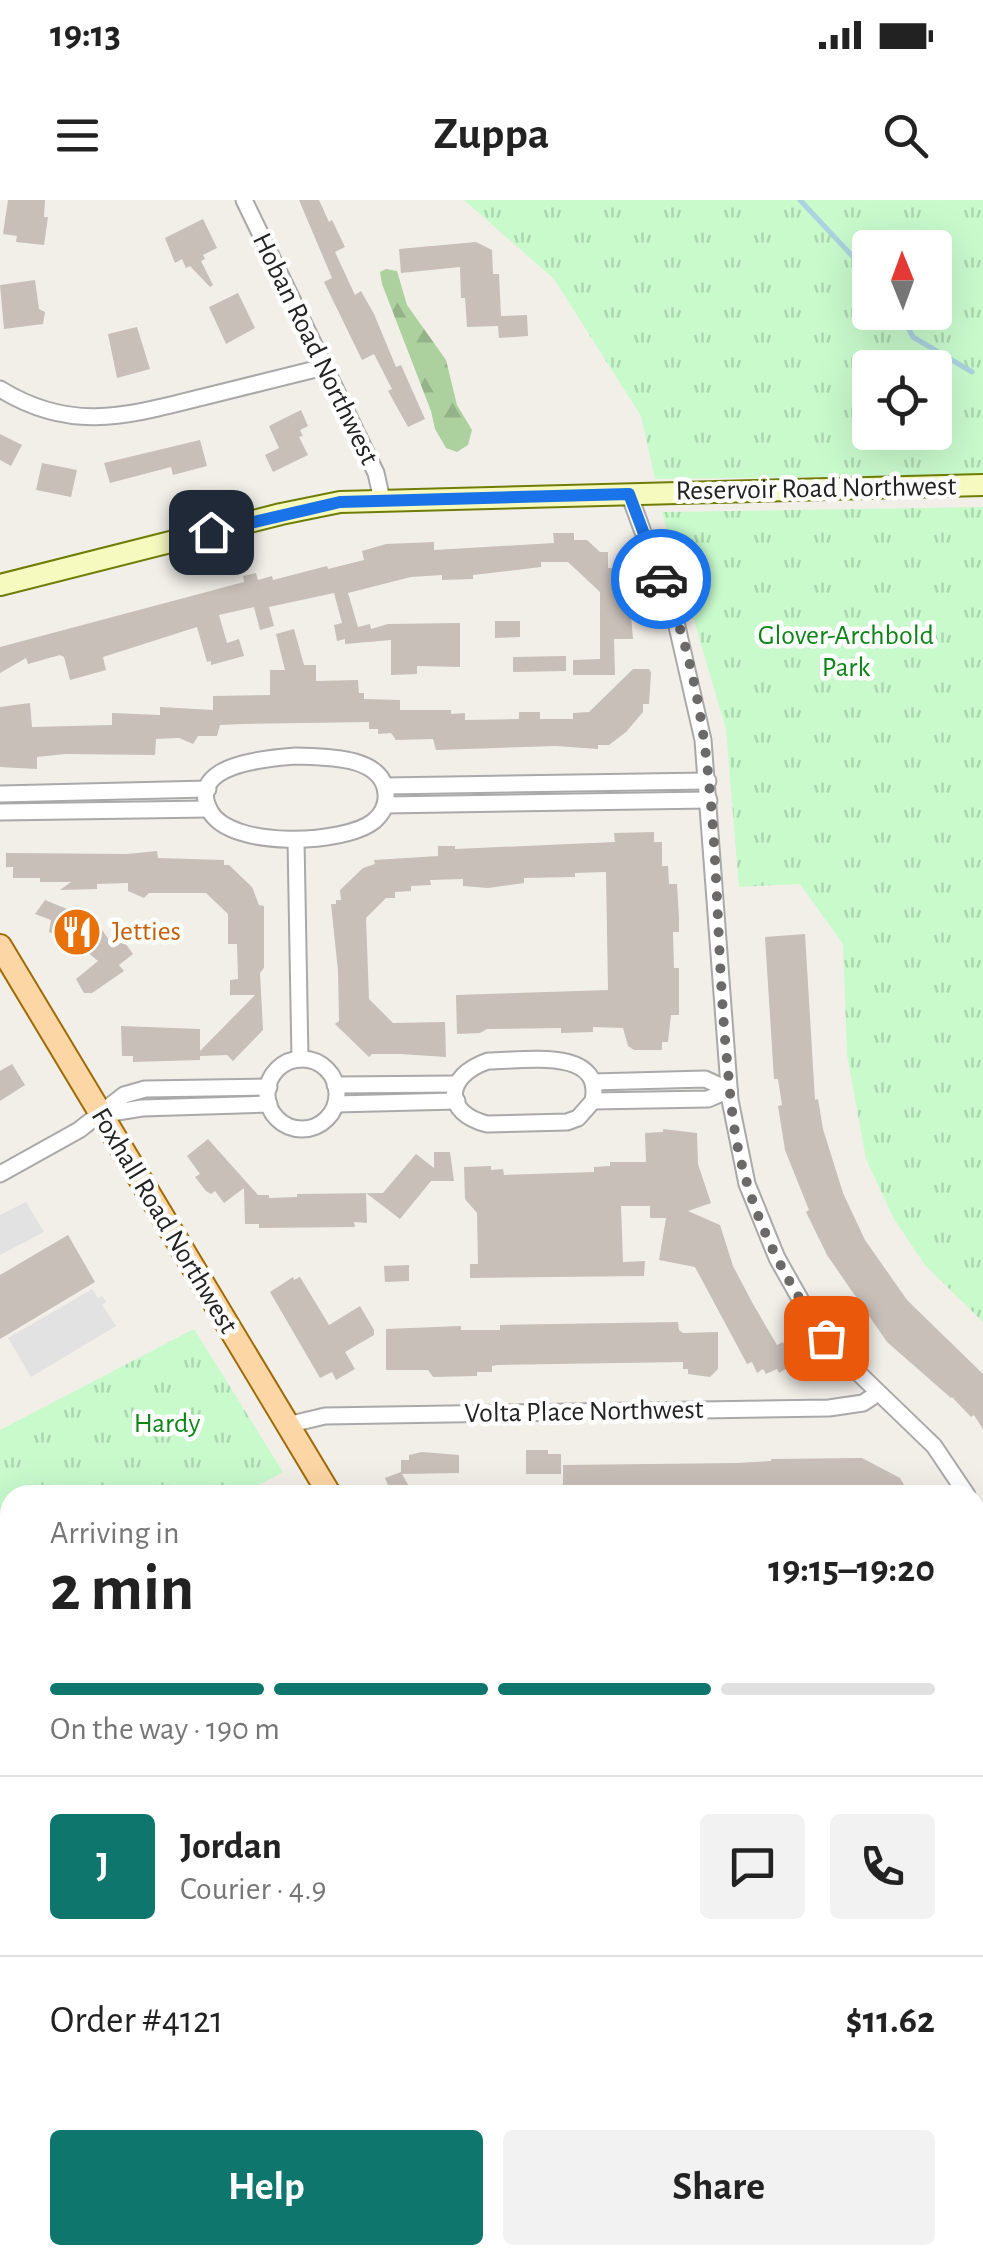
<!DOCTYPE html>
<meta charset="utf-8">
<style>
:root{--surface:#fff;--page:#f2f2f2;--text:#222;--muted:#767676;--line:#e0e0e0;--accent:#0f766e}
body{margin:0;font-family:"Alegreya Sans",sans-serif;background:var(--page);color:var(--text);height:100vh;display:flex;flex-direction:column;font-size:38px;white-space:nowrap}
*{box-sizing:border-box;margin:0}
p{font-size:32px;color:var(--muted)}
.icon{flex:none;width:55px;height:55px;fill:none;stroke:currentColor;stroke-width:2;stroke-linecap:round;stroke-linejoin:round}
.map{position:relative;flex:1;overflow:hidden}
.drawer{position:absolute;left:0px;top:1285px;width:985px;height:780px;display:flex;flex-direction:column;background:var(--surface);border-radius:30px 30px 0 0;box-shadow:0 10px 40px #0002}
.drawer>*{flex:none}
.needle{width:65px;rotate:359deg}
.controls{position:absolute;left:852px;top:30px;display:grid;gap:20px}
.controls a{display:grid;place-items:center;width:100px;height:100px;border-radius:10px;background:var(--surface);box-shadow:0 10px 40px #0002;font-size:50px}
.pin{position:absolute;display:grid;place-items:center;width:85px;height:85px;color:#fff;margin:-42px;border-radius:20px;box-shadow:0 5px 15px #0006}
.courier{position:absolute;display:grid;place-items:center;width:100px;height:100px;margin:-50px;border:8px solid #1a73e8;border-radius:50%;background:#fff;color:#222;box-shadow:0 2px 12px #0007}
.headline em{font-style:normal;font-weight:700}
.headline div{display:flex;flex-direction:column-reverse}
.headline{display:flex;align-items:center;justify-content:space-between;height:170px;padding:0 50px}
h1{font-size:65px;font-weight:700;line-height:75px}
.bar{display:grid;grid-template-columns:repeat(4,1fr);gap:15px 10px;align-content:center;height:120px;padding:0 50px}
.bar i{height:12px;border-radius:8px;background:var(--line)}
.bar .on{background:var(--accent)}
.bar p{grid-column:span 4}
.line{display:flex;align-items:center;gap:25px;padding:0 50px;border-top:2px solid var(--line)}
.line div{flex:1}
.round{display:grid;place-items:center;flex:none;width:105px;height:105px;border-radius:10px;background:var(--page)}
.button{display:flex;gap:20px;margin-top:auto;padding:20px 50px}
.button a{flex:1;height:115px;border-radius:10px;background:var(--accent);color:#fff;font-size:40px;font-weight:700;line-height:115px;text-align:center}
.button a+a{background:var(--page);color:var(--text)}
.status{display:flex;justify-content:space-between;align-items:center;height:70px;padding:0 50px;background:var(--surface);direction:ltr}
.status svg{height:28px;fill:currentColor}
header{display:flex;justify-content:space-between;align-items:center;height:130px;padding:0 50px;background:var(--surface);font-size:45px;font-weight:700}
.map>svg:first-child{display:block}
.forest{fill:url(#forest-firs)}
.park{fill:url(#park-tufts);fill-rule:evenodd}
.parking{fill:#e2e2e2}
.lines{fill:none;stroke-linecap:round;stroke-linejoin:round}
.stream{stroke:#aad3df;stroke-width:5}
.building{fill:#c7bfb8}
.street-casing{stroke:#a9a9a9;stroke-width:19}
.secondary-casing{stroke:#707d05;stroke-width:24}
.primary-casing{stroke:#a06b00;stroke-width:26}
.street{stroke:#fff;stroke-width:15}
.secondary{stroke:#f7fabf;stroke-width:20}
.primary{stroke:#fcd6a4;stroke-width:22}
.done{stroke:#6b6a68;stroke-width:10;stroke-dasharray:0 18}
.route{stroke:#1a73e8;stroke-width:12}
.labels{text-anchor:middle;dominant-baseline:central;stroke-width:9;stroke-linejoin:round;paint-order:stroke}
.street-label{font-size:28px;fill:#222;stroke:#fff}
.park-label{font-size:28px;fill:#0c8416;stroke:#fff}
.food-label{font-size:28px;fill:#c56008;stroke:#fff;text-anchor:start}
</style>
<div class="status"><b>19:13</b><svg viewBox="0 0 49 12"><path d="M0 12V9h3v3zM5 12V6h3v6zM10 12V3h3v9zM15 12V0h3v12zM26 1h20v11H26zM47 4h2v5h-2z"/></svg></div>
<header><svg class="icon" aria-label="menu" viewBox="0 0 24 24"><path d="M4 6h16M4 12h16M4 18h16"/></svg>Zuppa<svg class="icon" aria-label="search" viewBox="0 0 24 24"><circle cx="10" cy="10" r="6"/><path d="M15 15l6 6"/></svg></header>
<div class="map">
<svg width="983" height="2065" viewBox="0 0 983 2065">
<defs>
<pattern id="forest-firs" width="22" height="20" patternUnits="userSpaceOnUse" patternTransform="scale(2.5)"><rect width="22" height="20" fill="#add19e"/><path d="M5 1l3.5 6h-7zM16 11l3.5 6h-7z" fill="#95b388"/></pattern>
<pattern id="park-tufts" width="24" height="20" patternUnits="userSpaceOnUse" patternTransform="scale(2.5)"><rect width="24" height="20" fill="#c8facc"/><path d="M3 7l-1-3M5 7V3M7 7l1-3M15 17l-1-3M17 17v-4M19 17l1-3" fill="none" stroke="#acd6af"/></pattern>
</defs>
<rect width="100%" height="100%" fill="#f2efe9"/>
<polygon class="forest" points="386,69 397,71 407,105 446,160 457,205 472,230 468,245 457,252 446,248 435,229 431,211 382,84 380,72"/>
<g class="park">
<path d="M 464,0 L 983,0 L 983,275 L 655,279 L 641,216 L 554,79 ZM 870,48 L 935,48 L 935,112 L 870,112 ZM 870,168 L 935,168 L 935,232 L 870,232 Z"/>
<polygon points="983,307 983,1122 925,1065 894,1019 866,959 847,855 843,744 800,684 739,687 726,529 662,312"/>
<polygon points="194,1129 283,1272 240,1295 10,1295 10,1448 0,1443 0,1230"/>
</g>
<g class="parking">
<polygon points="26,1002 44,1032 0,1055 0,1015"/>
<polygon points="92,1089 98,1098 102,1096 106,1102 102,1105 116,1126 31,1177 8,1138"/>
<polygon points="0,1438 10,1444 10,1536 0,1531"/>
<polygon points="276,2055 380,2055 345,2065 332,2061 319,2065 270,2065"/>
</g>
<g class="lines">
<g class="stream">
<polyline points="800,0 870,75"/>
<polyline points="900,112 913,137 972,172"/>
</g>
</g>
<g class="building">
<polygon points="8,0 45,0 44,17 48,17 44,45 16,42 17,36 3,34"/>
<polygon points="299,0 319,0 329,22 332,20 345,47 335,52 355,95 361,91 374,114 396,167 401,165 425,219 408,227 388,191 392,189 374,154 362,160 324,82 332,78"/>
<polygon points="203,19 217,48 203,55 205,59 201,61 213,85 210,87 190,66 186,68 182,59 175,63 165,38"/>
<polygon points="476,42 492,50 493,74 499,74 501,116 527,115 528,136 499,138 498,126 467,127 465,98 461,98 460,67 401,73 399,49"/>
<polygon points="35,80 39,109 45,112 43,124 4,129 0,85"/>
<polygon points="238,93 255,128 226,144 209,107"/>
<polygon points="137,127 150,169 117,178 108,134"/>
<polygon points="301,210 308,226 300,230 303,236 299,237 308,255 273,272 265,255 279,248 269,226"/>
<polygon points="0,234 22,245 11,266 0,260"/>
<polygon points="200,240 207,266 173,275 171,267 110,283 104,263"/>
<polygon points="42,263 77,270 71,297 36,290"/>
<polygon points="553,333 574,333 574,340 587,340 600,352 608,352 608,368 620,368 621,373 628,381 633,439 614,439 615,475 573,475 573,460 600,459 600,392 568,362 541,362 541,367 473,375 473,379 442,380 442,375 411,377 348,393 358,427 370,424 371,429 388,424 460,423 460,467 417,466 417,474 391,475 391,440 345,444 345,439 337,441 334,425 342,423 334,393 269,407 274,426 260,430 254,407 219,415 227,443 239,439 244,456 211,465 211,461 207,462 197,427 103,457 106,470 70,480 64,457 60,455 28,464 26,458 0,473 0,447 244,382 243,376 256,373 258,380 272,376 273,380 327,366 328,369 364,360 362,351 386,344 434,342 434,350 554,343"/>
<polygon points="495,421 520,421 520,437 495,438"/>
<polygon points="294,429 304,465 316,465 316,481 358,480 359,493 364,493 364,499 400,500 400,510 451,510 451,514 465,513 465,520 519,519 519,512 540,512 540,519 573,519 573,513 589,512 633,469 649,469 651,473 649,504 643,504 643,512 626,532 609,545 598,545 598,549 556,546 436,550 433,539 396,540 391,533 378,534 378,529 369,529 369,522 243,524 220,525 217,536 198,536 193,544 179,538 156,539 155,555 65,554 37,557 37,569 0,567 0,507 30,503 32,527 112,525 112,513 160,515 160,507 213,510 213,496 270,495 270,470 285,470 276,434"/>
<polygon points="566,456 566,471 513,472 513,457"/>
<polygon points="654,632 654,642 662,642 662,666 668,666 669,684 677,684 679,718 679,732 673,732 674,768 679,768 679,815 671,815 668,842 662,842 662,850 634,850 628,846 623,828 593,827 593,832 561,833 561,828 487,829 480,833 457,834 456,795 608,790 606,672 575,673 575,677 524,678 524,683 488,688 463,686 463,679 430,680 431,685 411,686 411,691 395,692 395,698 386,698 366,718 369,799 393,823 445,822 446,857 400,854 372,854 369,857 335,824 339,821 338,771 331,704 336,704 336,700 341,700 340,690 363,668 375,664 374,660 438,656 438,646 455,646 455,649 615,642 614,633"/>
<polygon points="157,651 158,658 224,660 224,665 229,665 252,687 259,705 264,706 264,768 260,773 263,830 233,861 227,855 200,856 200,860 133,862 133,856 122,856 121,826 200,829 200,851 255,795 230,795 230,780 238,779 237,744 228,744 228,714 206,693 149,693 144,698 128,691 128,683 97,684 97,689 60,690 71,682 40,682 40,678 13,678 13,667 6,667 6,653 127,654"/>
<polygon points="45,700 72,711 69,716 102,730 114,747 123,740 133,754 119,765 124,771 92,793 84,793 76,779 98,761 79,745 49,732 51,720 35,714"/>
<polygon points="805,734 815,900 818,899 823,929 843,993 865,1040 907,1100 983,1174 983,1229 974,1215 971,1217 952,1197 951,1198 887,1142 827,1055 806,1012 809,1010 785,950 778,906 782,905 778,879 774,879 765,737"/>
<polygon points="12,864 25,885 0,901 0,871"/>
<polygon points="663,929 697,933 698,964 711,1003 688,1011 720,1025 733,1066 753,1104 777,1145 783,1142 794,1164 779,1173 777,1169 766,1174 763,1169 757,1173 752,1162 747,1164 695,1067 659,1060 666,1018 650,1018 650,1006 621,1006 623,1062 645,1061 644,1076 470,1078 470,1064 478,1064 477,1013 465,999 464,967 491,966 491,970 503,969 504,975 594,972 594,967 610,966 610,962 646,962 645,933 663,932"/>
<polygon points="208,939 258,995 269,995 269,998 297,997 297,994 383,993 416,954 434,968 434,952 450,952 454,981 431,981 400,1019 366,993 367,1023 354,1022 355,1027 259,1028 259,1024 245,1024 244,988 224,1003 215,991 211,994 206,991 195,977 200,974 187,956"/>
<polygon points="68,1035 95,1082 0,1139 0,1075"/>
<polygon points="409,1065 409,1081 385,1082 384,1066"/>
<polygon points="293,1077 294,1080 300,1077 329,1125 360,1106 374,1130 374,1135 345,1152 355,1169 336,1180 332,1172 320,1178 270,1092"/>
<polygon points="678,1122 679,1130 683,1133 718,1132 718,1169 710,1177 688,1174 688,1169 683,1169 683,1162 497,1165 492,1166 492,1172 477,1172 477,1176 433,1177 428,1170 386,1170 386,1129 461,1126 461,1130 500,1130 500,1125"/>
<polygon points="526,1250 548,1250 548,1254 561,1254 561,1274 526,1274"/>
<polygon points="422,1252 459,1255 459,1273 402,1274 414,1295 392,1295 385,1278 401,1272 401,1260 409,1260 409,1255"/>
<polygon points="862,1258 900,1278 910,1295 565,1295 563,1292 563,1265 737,1263 771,1261 771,1259"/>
</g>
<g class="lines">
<g class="street-casing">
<g id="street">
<polyline points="244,0 376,273 382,300"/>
<path d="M 0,189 C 71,233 127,216 203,197 C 243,187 284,177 324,167"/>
<polyline points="629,294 676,422 703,540 730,900 747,984 777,1058 808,1113 847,1162 934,1246 967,1295"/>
<path d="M 296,556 C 323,557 384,555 386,594 C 387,605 382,614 374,621 C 344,645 230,649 210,611 C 185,564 269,558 296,556 Z"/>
<polyline points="385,586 708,581"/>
<polyline points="0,594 208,589"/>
<polyline points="385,605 709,600"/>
<polyline points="0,612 209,609"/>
<polyline points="296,640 300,859"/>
<circle cx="302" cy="894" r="35"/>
<path d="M 488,861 C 522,861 604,846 593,901 L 578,918 L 567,922 L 487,924 C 443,913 444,876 488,861 Z"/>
<polyline points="593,882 705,879 729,890"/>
<polyline points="335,885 456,884"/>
<polyline points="593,901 708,899 729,890"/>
<polyline points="336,904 457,901"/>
<polyline points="105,914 142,908 269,904"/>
<polyline points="0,974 79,930 124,895 145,889 269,887"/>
<polyline points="287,1225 325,1216 829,1208 863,1203 878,1193"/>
<polyline points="975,1313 983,1336"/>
<polyline points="975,1514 983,1485"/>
<polyline points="0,1817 10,1808"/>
<polyline points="194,2055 200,2065"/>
<polyline points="367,2065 402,2055"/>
</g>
</g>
<g class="secondary-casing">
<g id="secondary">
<polyline points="0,385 281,314 340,302 983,285"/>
<polyline points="0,1679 10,1684"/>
<polyline points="680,2055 697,2065"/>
</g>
</g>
<g class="primary-casing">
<g id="primary">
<polyline points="0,746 330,1295"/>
<polyline points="774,2055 781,2065"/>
<polyline points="800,2055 807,2065"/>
</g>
</g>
<use href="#street" class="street"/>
<use href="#secondary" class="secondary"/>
<use href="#primary" class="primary"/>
</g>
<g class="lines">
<path class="done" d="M 661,379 C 723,515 712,702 726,850 C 730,890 732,930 743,969 C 759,1030 789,1087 826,1138"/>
<polyline class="route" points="211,332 340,302 629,294 661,379"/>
</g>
<defs>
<g id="restaurant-disc" transform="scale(2.5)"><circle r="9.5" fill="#e8710a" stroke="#fff"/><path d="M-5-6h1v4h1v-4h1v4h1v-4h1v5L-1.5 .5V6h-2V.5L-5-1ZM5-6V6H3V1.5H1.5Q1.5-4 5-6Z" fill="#fff"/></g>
</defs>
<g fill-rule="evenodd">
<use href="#restaurant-disc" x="77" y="732"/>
</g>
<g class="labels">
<g class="street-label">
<text transform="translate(315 149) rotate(64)">Hoban Road Northwest</text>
<text transform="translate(816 289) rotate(-1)">Reservoir Road Northwest</text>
<text transform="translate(164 1021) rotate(59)">Foxhall Road Northwest</text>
<text transform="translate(584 1212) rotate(-1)">Volta Place Northwest</text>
</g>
<g class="park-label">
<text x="846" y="436">Glover-Archbold<tspan x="846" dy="32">Park</tspan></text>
<text x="167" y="1224">Hardy</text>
</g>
<g class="food-label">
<text x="112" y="732">Jetties</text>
</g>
</g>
</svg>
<div class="controls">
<a><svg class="needle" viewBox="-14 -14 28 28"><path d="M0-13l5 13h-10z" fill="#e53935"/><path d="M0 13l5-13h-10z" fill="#767676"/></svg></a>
<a><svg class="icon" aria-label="locate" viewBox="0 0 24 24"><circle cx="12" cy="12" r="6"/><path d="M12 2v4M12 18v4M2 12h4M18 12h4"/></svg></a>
</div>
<div class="pin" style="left:826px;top:1138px;background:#ea580c"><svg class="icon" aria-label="bag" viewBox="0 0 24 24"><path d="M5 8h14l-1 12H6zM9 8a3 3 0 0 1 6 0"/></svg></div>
<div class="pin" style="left:211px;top:332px;background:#1f2937"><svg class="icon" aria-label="home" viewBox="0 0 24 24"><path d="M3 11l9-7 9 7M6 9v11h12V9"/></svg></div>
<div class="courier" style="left:661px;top:379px"><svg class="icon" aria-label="car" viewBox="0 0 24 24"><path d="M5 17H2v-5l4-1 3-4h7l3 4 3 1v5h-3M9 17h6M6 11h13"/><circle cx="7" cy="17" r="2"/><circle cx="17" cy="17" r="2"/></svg></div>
<section class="drawer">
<div class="headline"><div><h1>2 min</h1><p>Arriving in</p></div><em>19:15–19:20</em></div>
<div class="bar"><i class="on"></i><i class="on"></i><i class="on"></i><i></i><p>On the way · 190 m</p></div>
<div class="line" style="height:180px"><b class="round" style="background:var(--accent);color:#fff">J</b><div><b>Jordan</b><p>Courier · 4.9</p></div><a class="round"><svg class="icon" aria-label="chat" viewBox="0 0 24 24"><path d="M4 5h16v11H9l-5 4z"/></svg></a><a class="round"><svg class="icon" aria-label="phone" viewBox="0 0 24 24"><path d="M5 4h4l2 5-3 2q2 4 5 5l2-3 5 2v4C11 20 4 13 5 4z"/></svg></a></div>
<div class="line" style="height:130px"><div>Order #4121</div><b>$11.62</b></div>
<div class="button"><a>Help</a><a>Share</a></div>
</section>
</div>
